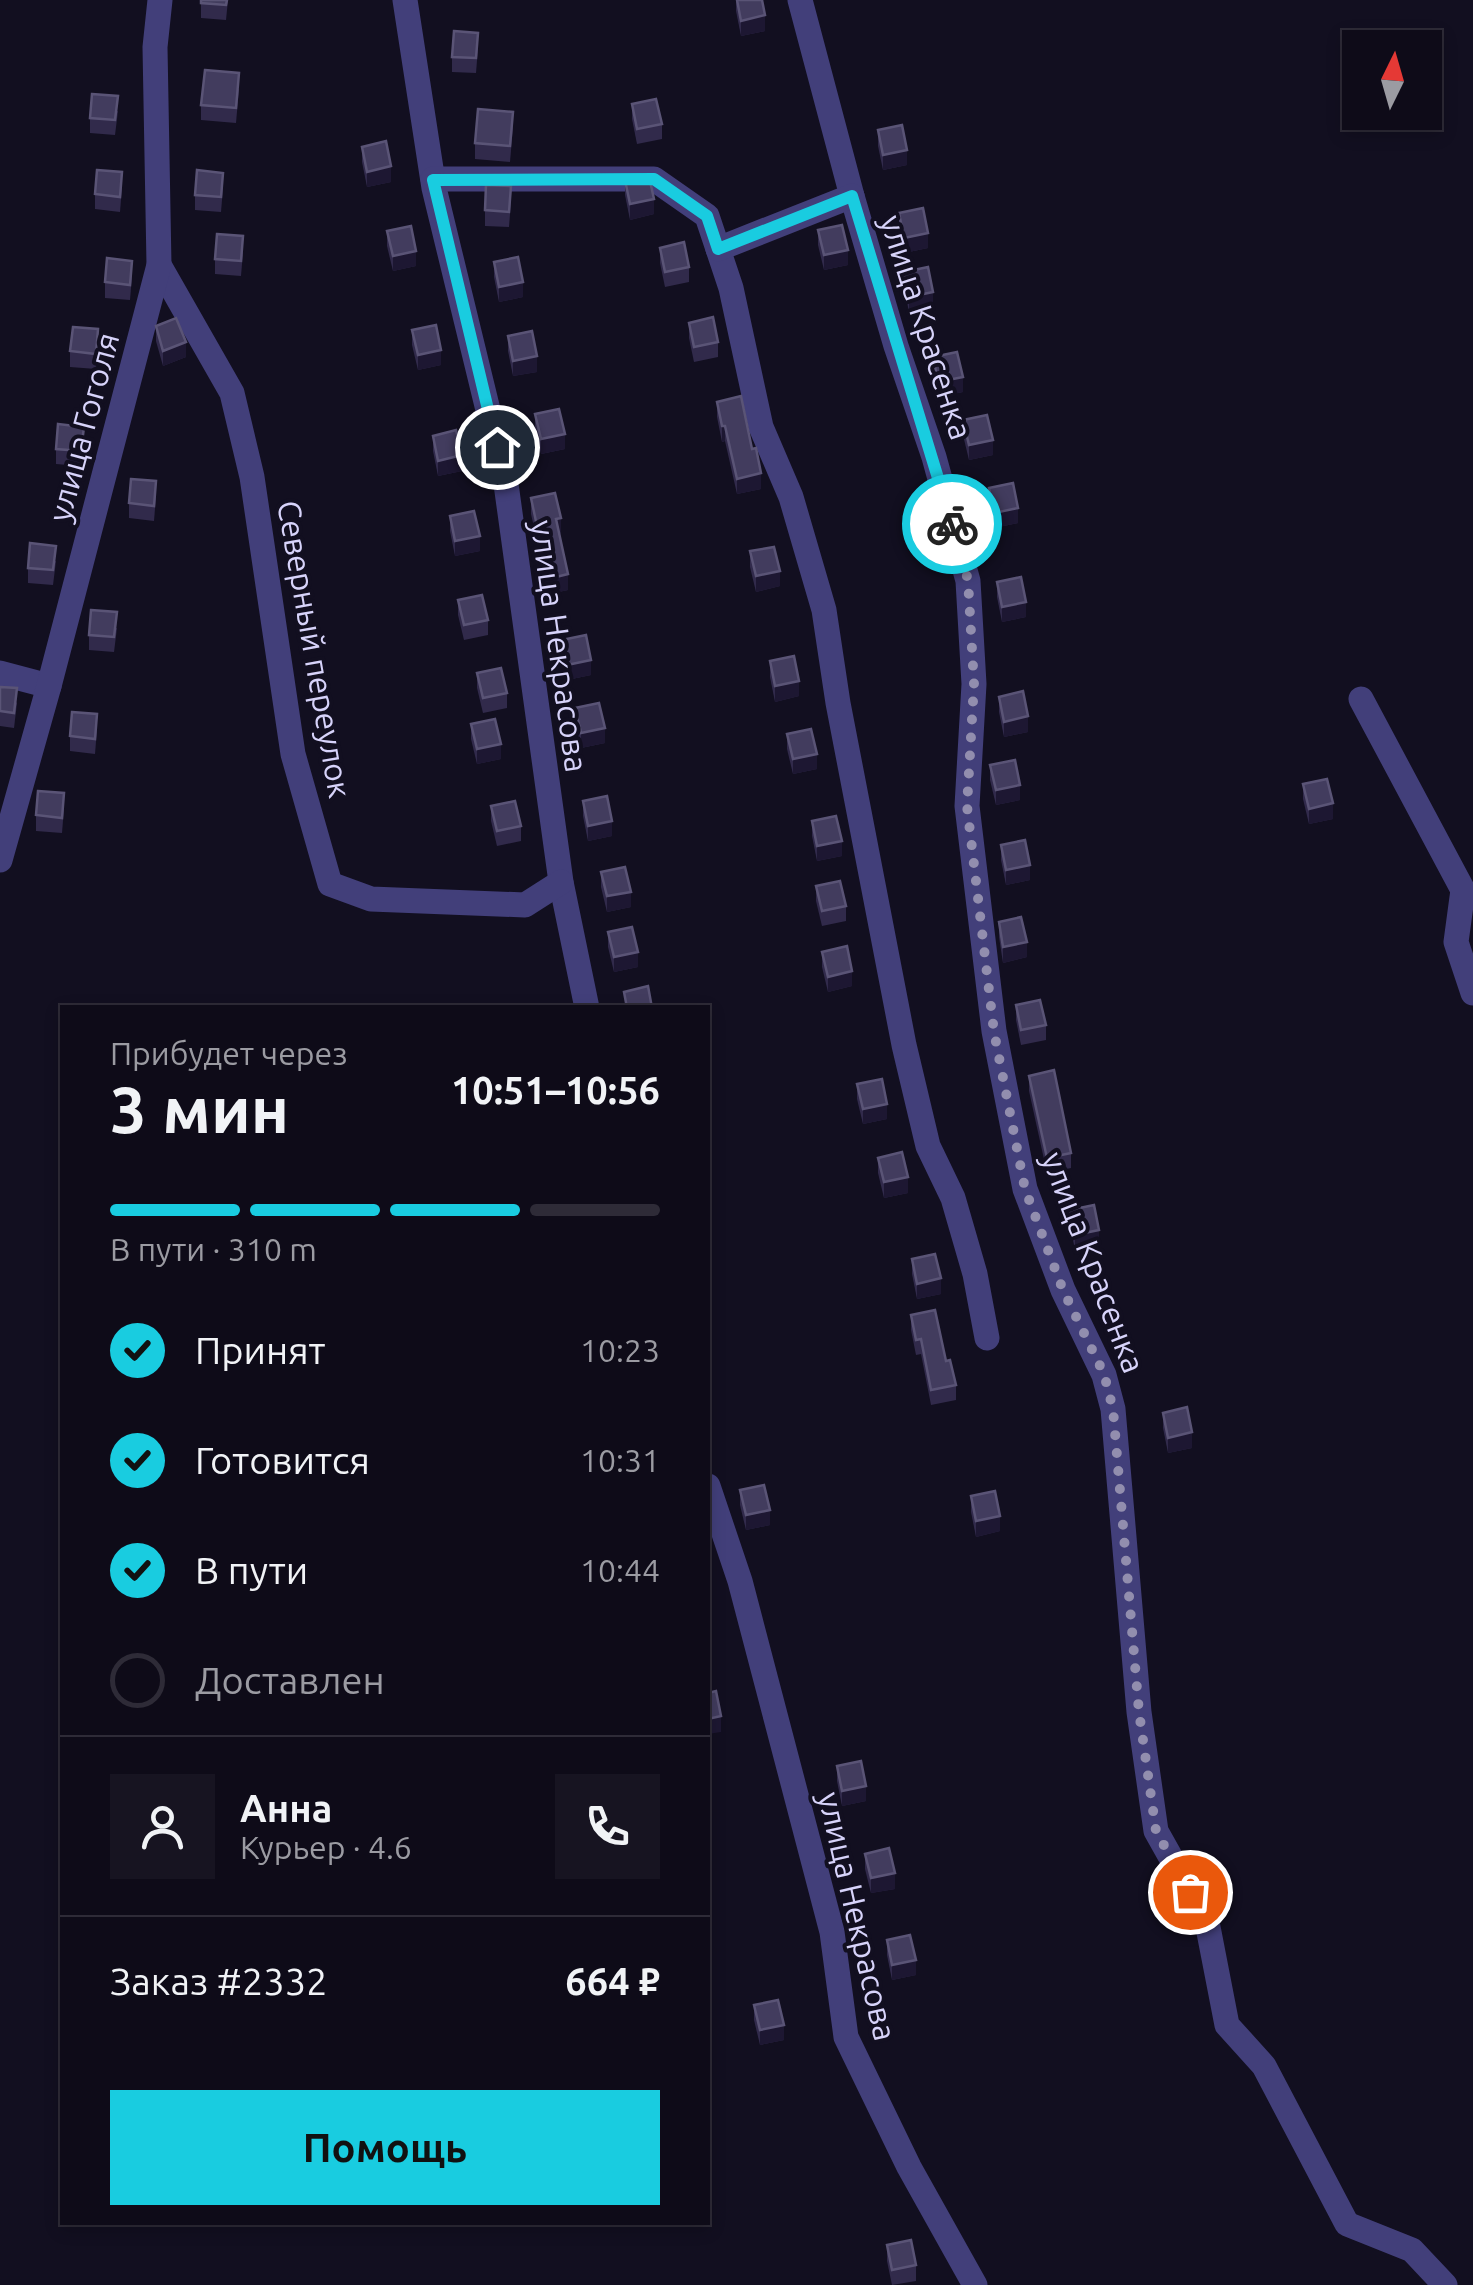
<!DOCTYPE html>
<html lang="ru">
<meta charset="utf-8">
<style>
:root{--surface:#0e0b18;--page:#171421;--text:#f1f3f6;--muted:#9b9ba2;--line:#2e2b37;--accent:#19cce0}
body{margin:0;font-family:Ubuntu,sans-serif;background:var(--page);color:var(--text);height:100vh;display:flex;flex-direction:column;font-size:38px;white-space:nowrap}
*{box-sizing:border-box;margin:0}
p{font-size:32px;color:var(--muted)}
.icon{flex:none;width:55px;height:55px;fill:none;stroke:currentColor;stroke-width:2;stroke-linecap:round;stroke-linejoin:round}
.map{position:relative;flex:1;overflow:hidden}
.drawer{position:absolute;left:60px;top:1005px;width:650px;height:1220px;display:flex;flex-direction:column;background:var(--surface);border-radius:0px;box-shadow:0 5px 15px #0003,0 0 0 2px var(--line)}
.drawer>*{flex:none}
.needle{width:65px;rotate:5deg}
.controls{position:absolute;left:1342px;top:30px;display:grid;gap:20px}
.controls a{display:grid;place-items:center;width:100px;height:100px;border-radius:0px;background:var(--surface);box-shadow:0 5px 15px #0003,0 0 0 2px var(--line);font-size:50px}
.pin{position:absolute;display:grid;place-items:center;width:85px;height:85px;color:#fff;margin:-42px;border:5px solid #fff;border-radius:50%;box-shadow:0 2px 10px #0007}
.courier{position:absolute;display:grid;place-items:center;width:100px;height:100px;margin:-50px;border:8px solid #19cce0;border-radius:50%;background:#fff;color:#222;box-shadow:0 2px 12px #0007}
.summary em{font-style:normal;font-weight:600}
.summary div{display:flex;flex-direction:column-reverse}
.summary{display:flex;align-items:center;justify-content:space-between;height:170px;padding:0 50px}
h1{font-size:65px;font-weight:600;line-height:75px}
.bar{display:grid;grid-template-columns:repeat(4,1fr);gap:15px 10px;align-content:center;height:120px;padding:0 50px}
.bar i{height:12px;border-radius:8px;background:var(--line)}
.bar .on{background:var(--accent)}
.bar p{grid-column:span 4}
.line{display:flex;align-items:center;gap:25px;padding:0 50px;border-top:2px solid var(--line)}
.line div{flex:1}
.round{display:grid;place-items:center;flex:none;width:105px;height:105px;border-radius:0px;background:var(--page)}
ol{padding:0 50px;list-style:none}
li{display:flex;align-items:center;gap:30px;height:110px}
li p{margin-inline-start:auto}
li .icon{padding:10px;border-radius:50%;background:var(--accent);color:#111;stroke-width:4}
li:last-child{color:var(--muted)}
li i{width:55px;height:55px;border:5px solid var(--line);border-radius:50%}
.button{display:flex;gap:20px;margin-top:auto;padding:20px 50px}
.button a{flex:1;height:115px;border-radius:0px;background:var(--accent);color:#111;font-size:40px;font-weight:600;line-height:115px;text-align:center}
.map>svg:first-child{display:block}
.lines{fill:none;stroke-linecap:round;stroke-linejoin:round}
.minor{stroke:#423f7a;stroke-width:25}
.wall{fill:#312a4b}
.shaded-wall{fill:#1d1732}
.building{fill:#423c5e;stroke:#5a5476;stroke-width:2.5}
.done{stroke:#928eae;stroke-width:10;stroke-dasharray:0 18}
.route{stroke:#19cce0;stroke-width:12}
.labels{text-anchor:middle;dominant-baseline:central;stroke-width:8;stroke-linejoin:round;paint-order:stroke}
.street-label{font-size:32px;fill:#d7d3fa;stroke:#120f20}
</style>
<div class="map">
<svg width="1473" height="2285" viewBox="0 0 1473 2285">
<rect width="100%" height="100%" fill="#120f20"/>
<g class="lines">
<g class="minor">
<polyline points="405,0 434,188 506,484 561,882 587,1008"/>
<polyline points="800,0 852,196 896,346 934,457 968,581 974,684 967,806 994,1031 1025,1189 1063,1290 1104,1375 1113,1409 1139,1712 1156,1831 1207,1922 1227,2025 1264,2066 1347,2224 1412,2250 1445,2285"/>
<polyline points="433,179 654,179 707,216 731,288 761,427 791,497 824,610 838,703 904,1045 928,1146 953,1198 975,1274 987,1338"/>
<polyline points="718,249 852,196"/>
<polyline points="159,265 232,393 252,477 293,754 330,884 371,899 525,905 561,882"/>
<polyline points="0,673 49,686"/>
<polyline points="1361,699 1463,890 1456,942 1473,993"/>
<polyline points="0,860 49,686 159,265 155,47 160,0"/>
<polyline points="708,1486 740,1581 832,1932 846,2037 909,2167 975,2285"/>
</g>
</g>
<g class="wall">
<polygon points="201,0 228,0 226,20 201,18"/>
<polygon points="736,0 762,0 765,31 741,36 736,11"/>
<polygon points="478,48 476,73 452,72 452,57"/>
<polygon points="239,89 236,123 201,120 201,105"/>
<polygon points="632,104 662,124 662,139 637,144 632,119"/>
<polygon points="118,111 115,135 90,133 90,118"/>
<polygon points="513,127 510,162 475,159 475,143"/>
<polygon points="878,130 907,165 883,170 878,146"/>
<polygon points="362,147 391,182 367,187 362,162"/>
<polygon points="625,180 654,214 630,220 625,195"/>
<polygon points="122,187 120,212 95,209 95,194"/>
<polygon points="223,188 221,212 195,210 195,195"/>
<polygon points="511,201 509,227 485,226 485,210"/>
<polygon points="899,213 928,248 904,253 899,228"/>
<polygon points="818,230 848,265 824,270 818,245"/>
<polygon points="387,231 416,266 393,271 387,246"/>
<polygon points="660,248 689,267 689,282 665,287 660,263"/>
<polygon points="243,252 241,276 215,274 215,259"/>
<polygon points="494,262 523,297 499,302 494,277"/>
<polygon points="904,272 933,307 909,312 904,287"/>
<polygon points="132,276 130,300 105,298 105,282"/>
<polygon points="689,323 718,342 718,357 694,362 689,338"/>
<polygon points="156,326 186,357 163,366 156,341"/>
<polygon points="412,330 441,365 418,370 412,345"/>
<polygon points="508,336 537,372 513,376 508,351"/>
<polygon points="98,344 96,369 70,367 70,351"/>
<polygon points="933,357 963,392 938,397 933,372"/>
<polygon points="717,402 761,489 737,494 725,441 722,442 717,417"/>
<polygon points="535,414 565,449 541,454 535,429"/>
<polygon points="963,420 993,455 969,460 963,435"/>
<polygon points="433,436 462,471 438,476 433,451"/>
<polygon points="84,442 81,466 56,464 56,449"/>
<polygon points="989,488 1018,523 994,528 989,503"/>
<polygon points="156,496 154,521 129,518 129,503"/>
<polygon points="531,498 561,533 559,534 568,590 544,595 539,570 539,555 540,554 531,514"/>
<polygon points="450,516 480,551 455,556 450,531"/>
<polygon points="750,551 780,586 756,592 750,567"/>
<polygon points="56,561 53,585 28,583 28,568"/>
<polygon points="997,582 1026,617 1002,622 997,597"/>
<polygon points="458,600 488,620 488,635 464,640 458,615"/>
<polygon points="117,628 114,652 89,650 89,635"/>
<polygon points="562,640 591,675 567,680 562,655"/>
<polygon points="770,661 799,696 775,702 770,677"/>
<polygon points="477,673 507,693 507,708 483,713 477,688"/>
<polygon points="0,687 17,703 14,728 0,726"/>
<polygon points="999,697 1028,732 1004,737 999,712"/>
<polygon points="575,708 605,743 581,748 575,723"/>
<polygon points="471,724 501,759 477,764 471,739"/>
<polygon points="97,729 95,754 70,751 70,736"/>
<polygon points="787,734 817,769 793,774 787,749"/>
<polygon points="990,765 1020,800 996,805 990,780"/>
<polygon points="1303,784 1333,819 1309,824 1303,799"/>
<polygon points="583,801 612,836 588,841 583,816"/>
<polygon points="491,806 521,826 521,841 497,846 491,821"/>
<polygon points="64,808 62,833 36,831 36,815"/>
<polygon points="812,821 842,856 817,861 812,836"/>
<polygon points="1001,845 1030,880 1006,885 1001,860"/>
<polygon points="601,872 631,907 607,912 601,887"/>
<polygon points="816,886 846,906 846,921 822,926 816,901"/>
<polygon points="999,922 1027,957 1003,963 999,937"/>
<polygon points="608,932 638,967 614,972 608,947"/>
<polygon points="822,952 852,986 828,992 822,967"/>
<polygon points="1016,1005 1046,1025 1046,1040 1021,1045 1016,1020"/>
<polygon points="1029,1076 1071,1153 1071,1168 1047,1173 1029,1091"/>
<polygon points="857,1084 887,1119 863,1124 857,1099"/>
<polygon points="878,1158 908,1193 884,1198 878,1173"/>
<polygon points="1070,1210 1099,1245 1075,1250 1070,1225"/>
<polygon points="912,1259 941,1294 917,1299 912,1274"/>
<polygon points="911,1315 956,1385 956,1400 931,1405 921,1354 916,1355 911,1330"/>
<polygon points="1163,1413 1192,1448 1168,1453 1163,1428"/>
<polygon points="740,1490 770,1525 746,1530 740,1505"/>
<polygon points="971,1496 1000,1531 976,1537 971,1512"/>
<polygon points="837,1766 866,1801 842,1806 837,1781"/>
<polygon points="865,1854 895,1889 871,1893 865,1869"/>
<polygon points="887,1940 916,1975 892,1980 887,1955"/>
<polygon points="754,2005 784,2040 760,2045 754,2020"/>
<polygon points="887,2245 916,2265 916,2281 892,2285 887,2261"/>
</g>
<g class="shaded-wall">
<polygon points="765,15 765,31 741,36 741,21"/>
<polygon points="907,150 907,165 883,170 883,155"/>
<polygon points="391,166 391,182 367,187 367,172"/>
<polygon points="654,199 654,214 630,220 630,204"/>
<polygon points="928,233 928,248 904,253 904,238"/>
<polygon points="848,250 848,265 824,270 824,255"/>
<polygon points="416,251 416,266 393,271 393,256"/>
<polygon points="523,282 523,297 499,302 499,287"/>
<polygon points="933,292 933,307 909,312 909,297"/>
<polygon points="186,342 186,357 163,366 163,351"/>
<polygon points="441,350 441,365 418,370 418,355"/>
<polygon points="537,356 537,372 513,376 513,361"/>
<polygon points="963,377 963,392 938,397 938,382"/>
<polygon points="722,426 725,426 725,441 722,442"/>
<polygon points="565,434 565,449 541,454 541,439"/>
<polygon points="993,440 993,455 969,460 969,445"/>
<polygon points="462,455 462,471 438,476 438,461"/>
<polygon points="761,473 761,489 737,494 737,479"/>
<polygon points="1018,508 1018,523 994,528 994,513"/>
<polygon points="561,518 561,533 556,534 556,519"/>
<polygon points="480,536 480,551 455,556 455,541"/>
<polygon points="780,571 780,586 756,592 756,576"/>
<polygon points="568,574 568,590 544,595 544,580"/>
<polygon points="1026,602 1026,617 1002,622 1002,607"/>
<polygon points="591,660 591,675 567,680 567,665"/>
<polygon points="799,681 799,696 775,702 775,686"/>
<polygon points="1028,716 1028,732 1004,737 1004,722"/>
<polygon points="605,728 605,743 581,748 581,733"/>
<polygon points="501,744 501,759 477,764 477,749"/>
<polygon points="817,754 817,769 793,774 793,759"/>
<polygon points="1020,785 1020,800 996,805 996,790"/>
<polygon points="1333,803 1333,819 1309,824 1309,809"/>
<polygon points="612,821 612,836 588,841 588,826"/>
<polygon points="842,841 842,856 817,861 817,846"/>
<polygon points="1030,865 1030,880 1006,885 1006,870"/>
<polygon points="631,892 631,907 607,912 607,896"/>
<polygon points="1027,942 1027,957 1003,963 1003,947"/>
<polygon points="638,952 638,967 614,972 614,957"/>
<polygon points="852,971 852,986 828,992 828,977"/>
<polygon points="887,1104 887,1119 863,1124 863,1109"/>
<polygon points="908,1177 908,1193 884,1198 884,1182"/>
<polygon points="1099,1230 1099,1245 1075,1250 1075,1235"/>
<polygon points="941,1278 941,1294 917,1299 917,1284"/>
<polygon points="1192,1432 1192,1448 1168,1453 1168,1438"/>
<polygon points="770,1510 770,1525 746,1530 746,1515"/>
<polygon points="1000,1516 1000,1531 976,1537 976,1521"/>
<polygon points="721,1716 721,1732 708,1734 708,1719"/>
<polygon points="866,1786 866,1801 842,1806 842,1791"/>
<polygon points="895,1873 895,1889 871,1893 871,1878"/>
<polygon points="916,1960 916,1975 892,1980 892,1965"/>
<polygon points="784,2025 784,2040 760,2045 760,2030"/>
</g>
<g class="building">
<polygon points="201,0 227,0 226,5 201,3"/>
<polygon points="737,0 762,0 765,15 741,21"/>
<polygon points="454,31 478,33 476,58 452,57"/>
<polygon points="205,70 239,73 236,108 201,105"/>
<polygon points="92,94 118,96 115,120 90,118"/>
<polygon points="656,99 662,124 637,129 632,104"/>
<polygon points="478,109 513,112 510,146 475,143"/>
<polygon points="902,125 907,150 883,155 878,130"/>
<polygon points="386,141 391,166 367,172 362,147"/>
<polygon points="97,170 122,172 120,197 95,194"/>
<polygon points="197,170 223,173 221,197 195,195"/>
<polygon points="625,180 650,181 654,199 630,204"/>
<polygon points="486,185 511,186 509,212 485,210"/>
<polygon points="923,208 928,233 904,238 899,213"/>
<polygon points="842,225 848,250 824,255 818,230"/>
<polygon points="411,226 416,251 393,256 387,231"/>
<polygon points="217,234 243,236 241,261 215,259"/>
<polygon points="684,242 689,267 665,272 660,248"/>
<polygon points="518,257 523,282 499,287 494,262"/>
<polygon points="107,258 132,261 130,285 105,282"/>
<polygon points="928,267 933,292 909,297 904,272"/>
<polygon points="713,317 718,342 694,347 689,323"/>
<polygon points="176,318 186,342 163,351 156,326"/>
<polygon points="436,325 441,350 418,355 412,330"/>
<polygon points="73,327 98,329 96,354 70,351"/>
<polygon points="532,331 537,356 513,361 508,336"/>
<polygon points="957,352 963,377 938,382 933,357"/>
<polygon points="741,396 752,449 756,448 761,473 737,479 725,426 722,426 717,402"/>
<polygon points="559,409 565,434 541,439 535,414"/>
<polygon points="987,415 993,440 969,445 963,420"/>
<polygon points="58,424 84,427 81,451 56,449"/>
<polygon points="456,430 462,455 438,461 433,436"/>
<polygon points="131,479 156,481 154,506 129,503"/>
<polygon points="1013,483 1018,508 994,513 989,488"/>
<polygon points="555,493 561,518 556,519 568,574 544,580 539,555 543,554 531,498"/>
<polygon points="474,511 480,536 455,541 450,516"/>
<polygon points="30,543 56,546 53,570 28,568"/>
<polygon points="774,547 780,571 756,576 750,551"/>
<polygon points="1021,577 1026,602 1002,607 997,582"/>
<polygon points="482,595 488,620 464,625 458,600"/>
<polygon points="91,610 117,612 114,637 89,635"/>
<polygon points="586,635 591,660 567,665 562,640"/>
<polygon points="794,656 799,681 775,686 770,661"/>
<polygon points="501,668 507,693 483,698 477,673"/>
<polygon points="0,687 17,688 14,713 0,711"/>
<polygon points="1023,691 1028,716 1004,722 999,697"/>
<polygon points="599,703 605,728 581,733 575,708"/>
<polygon points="72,712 97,714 95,739 70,736"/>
<polygon points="495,719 501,744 477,749 471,724"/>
<polygon points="811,729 817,754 793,759 787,734"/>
<polygon points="1015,760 1020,785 996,790 990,765"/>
<polygon points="1327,779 1333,803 1309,809 1303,784"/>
<polygon points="38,791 64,793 62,818 36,815"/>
<polygon points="607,796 612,821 588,826 583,801"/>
<polygon points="515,801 521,826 497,831 491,806"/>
<polygon points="836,816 842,841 817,846 812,821"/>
<polygon points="1025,840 1030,865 1006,870 1001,845"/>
<polygon points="625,867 631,892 607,896 601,872"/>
<polygon points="840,881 846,906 822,911 816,886"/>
<polygon points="1021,917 1027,942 1003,947 999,922"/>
<polygon points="632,927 638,952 614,957 608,932"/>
<polygon points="847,946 852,971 828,977 822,952"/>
<polygon points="648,986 652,1008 627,1008 624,992"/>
<polygon points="1040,1000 1046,1025 1021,1030 1016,1005"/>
<polygon points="1054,1070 1071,1153 1047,1158 1029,1076"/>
<polygon points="882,1079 887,1104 863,1109 857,1084"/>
<polygon points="902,1152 908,1177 884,1182 878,1158"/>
<polygon points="1094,1205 1099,1230 1075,1235 1070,1210"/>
<polygon points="935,1254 941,1278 917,1284 912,1259"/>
<polygon points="935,1310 946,1361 950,1360 956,1385 931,1390 921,1339 916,1340 911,1315"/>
<polygon points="1187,1407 1192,1432 1168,1438 1163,1413"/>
<polygon points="764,1485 770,1510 746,1515 740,1490"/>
<polygon points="995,1491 1000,1516 976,1521 971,1496"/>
<polygon points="716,1691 721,1716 708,1719 708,1693"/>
<polygon points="861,1761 866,1786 842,1791 837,1766"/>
<polygon points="889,1848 895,1873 871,1878 865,1854"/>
<polygon points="910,1935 916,1960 892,1965 887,1940"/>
<polygon points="778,2000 784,2025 760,2030 754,2005"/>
<polygon points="911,2240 916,2265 892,2270 887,2245"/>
</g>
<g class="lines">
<polyline class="done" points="952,524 968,580 974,684 967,806 994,1032 1025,1189 1063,1290 1104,1374 1113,1409 1139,1712 1156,1831 1190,1892"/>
<polyline class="route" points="497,447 433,180 654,179 707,216 718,249 852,196 952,524"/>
</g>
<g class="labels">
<g class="street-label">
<text transform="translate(927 327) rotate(72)">улица Красенка</text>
<text transform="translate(83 427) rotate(-75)">улица Гоголя</text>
<text transform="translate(560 646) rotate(82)">улица Некрасова</text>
<text transform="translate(315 649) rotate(80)">Северный переулок</text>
<text transform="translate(1094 1262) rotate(69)">улица Красенка</text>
<text transform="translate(858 1916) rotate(77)">улица Некрасова</text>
</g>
</g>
</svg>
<div class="controls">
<a><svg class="needle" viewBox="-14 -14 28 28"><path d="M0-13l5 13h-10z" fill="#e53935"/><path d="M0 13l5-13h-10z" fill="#9b9ba2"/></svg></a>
</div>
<div class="pin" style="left:1190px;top:1892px;background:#ea580c"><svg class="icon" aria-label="bag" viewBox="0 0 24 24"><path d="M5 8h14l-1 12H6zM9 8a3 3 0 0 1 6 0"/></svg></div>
<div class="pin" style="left:497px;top:447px;background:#1f2937"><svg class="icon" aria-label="home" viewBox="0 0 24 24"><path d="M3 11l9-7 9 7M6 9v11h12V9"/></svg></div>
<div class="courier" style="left:952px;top:524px"><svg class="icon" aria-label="bike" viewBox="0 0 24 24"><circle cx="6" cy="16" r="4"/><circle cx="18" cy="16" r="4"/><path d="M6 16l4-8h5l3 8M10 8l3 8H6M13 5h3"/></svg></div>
<section class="drawer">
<div class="summary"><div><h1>3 мин</h1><p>Прибудет через</p></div><em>10:51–10:56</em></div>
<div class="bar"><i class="on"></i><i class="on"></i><i class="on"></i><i></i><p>В пути · 310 m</p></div>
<ol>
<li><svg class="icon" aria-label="check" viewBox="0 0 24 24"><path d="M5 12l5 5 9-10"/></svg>Принят<p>10:23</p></li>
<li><svg class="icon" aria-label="check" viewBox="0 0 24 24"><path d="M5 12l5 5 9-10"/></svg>Готовится<p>10:31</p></li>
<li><svg class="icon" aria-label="check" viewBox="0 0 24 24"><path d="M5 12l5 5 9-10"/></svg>В пути<p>10:44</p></li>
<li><i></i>Доставлен</li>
</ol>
<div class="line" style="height:180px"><a class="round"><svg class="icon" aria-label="person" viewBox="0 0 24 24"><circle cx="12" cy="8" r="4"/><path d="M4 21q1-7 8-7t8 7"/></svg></a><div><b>Анна</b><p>Курьер · 4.6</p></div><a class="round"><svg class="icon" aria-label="phone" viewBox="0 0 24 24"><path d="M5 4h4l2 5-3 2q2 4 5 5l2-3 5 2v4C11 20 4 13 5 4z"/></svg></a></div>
<div class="line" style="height:130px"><div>Заказ #2332</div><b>664 ₽</b></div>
<div class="button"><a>Помощь</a></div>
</section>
</div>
